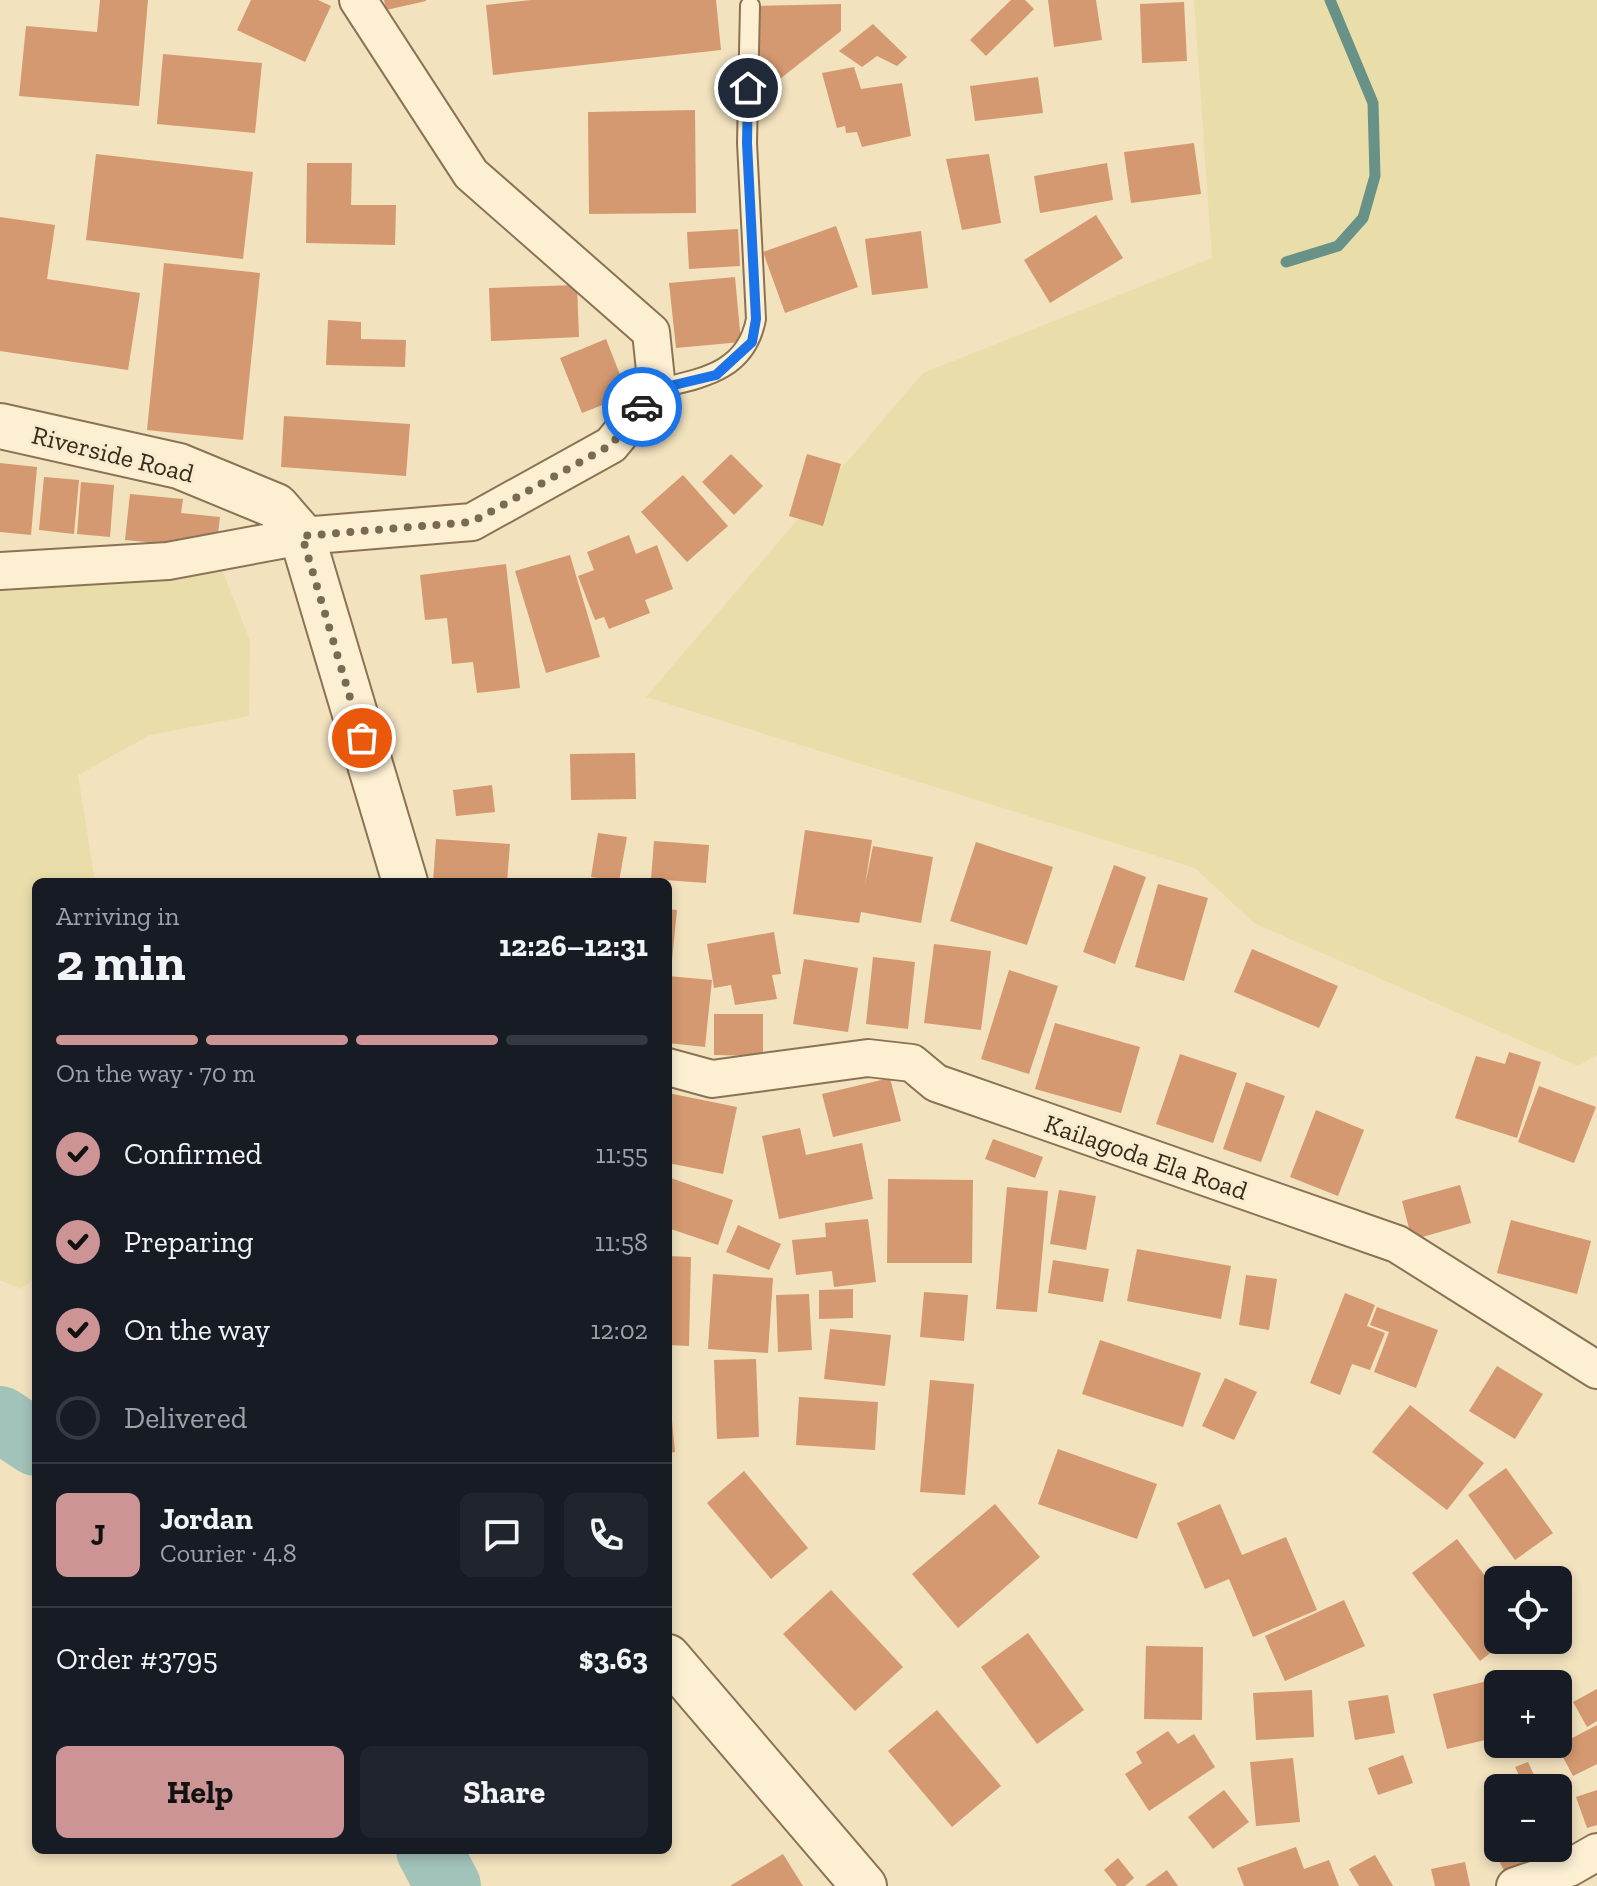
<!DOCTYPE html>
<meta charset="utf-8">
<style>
:root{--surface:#171b24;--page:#20242c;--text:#f1f3f6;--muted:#9ea1a6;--line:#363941;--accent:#cd9496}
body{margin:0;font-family:"Zilla Slab",serif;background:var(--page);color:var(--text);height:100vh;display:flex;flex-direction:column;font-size:30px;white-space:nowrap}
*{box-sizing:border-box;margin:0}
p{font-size:26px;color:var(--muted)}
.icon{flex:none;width:44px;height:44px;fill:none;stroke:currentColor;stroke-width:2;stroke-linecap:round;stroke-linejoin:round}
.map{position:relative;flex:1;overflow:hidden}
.drawer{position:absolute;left:32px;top:878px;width:640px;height:976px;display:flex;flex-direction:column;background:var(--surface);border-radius:12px;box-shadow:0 4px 12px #0003}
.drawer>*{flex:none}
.fabs{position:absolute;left:1484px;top:1566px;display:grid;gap:16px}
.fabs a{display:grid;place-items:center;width:88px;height:88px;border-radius:12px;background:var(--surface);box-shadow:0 4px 12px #0003;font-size:40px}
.pin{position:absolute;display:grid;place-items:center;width:68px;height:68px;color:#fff;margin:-34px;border:4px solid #fff;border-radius:50%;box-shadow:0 2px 8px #0007}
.courier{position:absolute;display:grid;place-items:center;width:80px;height:80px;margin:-40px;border:6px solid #1a73e8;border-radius:50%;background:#fff;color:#222;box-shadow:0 2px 10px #0007}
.overview em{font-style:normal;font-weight:700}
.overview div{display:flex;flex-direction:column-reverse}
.overview{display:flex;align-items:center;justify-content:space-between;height:136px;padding:0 24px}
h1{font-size:52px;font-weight:700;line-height:60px}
.bar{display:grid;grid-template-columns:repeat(4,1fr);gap:12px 8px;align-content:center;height:96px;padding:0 24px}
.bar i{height:10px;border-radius:6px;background:var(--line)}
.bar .selected{background:var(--accent)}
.bar p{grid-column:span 4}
.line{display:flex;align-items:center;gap:20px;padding:0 24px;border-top:2px solid var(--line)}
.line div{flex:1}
.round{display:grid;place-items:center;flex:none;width:84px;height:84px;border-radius:12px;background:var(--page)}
ol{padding:0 24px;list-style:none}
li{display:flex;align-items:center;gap:24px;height:88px}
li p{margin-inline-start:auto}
li .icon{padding:8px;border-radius:50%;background:var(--accent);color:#111;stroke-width:4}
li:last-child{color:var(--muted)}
li i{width:44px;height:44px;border:4px solid var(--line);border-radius:50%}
.primary-button{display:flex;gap:16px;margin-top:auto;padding:16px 24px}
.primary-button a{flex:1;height:92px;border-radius:12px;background:var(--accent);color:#111;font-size:32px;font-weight:700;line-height:92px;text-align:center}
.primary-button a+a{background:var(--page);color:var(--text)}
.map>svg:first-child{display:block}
.farmland{fill:#e9deaa}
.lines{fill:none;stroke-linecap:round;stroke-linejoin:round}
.stream{stroke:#689287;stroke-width:11}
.river{stroke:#a2c3b9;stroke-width:66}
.building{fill:#d49970}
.service-casing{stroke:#8c7255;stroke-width:22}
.minor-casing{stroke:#8c7255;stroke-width:40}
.tertiary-casing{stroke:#8c7255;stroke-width:48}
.service{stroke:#fcefd2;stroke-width:18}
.minor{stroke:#fcefd2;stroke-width:36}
.tertiary{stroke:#fcefd2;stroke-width:44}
.done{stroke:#7a6a54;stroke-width:8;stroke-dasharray:0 14.4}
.route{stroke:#1a73e8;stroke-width:10}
.labels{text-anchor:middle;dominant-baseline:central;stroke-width:6;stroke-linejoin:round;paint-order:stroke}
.street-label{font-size:26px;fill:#3a2a1b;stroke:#f9ecce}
</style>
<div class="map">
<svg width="1597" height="1886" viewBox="0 0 1597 1886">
<rect width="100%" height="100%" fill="#f2e2be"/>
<g class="farmland">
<polygon points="1194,0 1597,0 1597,1055 1578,1066 1254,923 1195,868 646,697 923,373 1212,258"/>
<polygon points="223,572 250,641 249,716 150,735 78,775 95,882 36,882 36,1277 21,1289 0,1280 0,588"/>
</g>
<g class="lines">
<polyline class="stream" points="1286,262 1338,246 1363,218 1375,176 1373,103 1330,0"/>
<g class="river">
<polyline points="0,1419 36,1443"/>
<polyline points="429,1850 448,1886"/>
</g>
</g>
<g class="building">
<polygon points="100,0 148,0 139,106 19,96 26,26 97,32"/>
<polygon points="251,0 318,0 331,6 305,62 237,30"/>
<polygon points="384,0 426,0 426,1 386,10"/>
<polygon points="531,0 716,0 721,50 493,75 486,5"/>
<polygon points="1011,0 1025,0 1034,9 986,56 970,40"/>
<polygon points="1048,0 1096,0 1102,40 1054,47"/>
<polygon points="1184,2 1187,61 1142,63 1140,4"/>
<polygon points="841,4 841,31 767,89 750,6"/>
<polygon points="873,24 907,57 897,66 877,56 862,67 839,51"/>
<polygon points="163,54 262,63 255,133 157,124"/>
<polygon points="854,67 861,89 902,83 911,136 862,147 857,132 846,133 845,126 837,128 822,73"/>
<polygon points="1038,77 1043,113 975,121 970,86"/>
<polygon points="695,110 696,213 589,214 588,112"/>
<polygon points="1194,143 1201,194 1131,203 1124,152"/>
<polygon points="96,154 253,172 243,259 86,240"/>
<polygon points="989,154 1001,223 962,230 946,159"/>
<polygon points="307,163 352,163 351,205 396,205 395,245 306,243"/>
<polygon points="1107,163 1113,200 1040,213 1034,176"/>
<polygon points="1096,215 1123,258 1050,303 1024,260"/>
<polygon points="0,217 55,225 47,279 140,293 128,370 0,351"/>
<polygon points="836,226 858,287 785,313 763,252"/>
<polygon points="738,229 740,266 689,269 687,232"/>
<polygon points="921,231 928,288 872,295 865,239"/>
<polygon points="164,263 260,273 243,440 147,430"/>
<polygon points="735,277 741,342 676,348 669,283"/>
<polygon points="577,285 579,337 491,341 489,288"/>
<polygon points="328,320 361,322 361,339 406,340 405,367 326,365"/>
<polygon points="606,339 628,395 582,413 560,358"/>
<polygon points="284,416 410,424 406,476 281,467"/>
<polygon points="731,454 763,486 734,515 702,482"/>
<polygon points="807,454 841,464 823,526 789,516"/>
<polygon points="0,463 37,467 31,535 0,532"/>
<polygon points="683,475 728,526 687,562 641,512"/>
<polygon points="44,477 79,480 74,534 39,530"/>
<polygon points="81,482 114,485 110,537 77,534"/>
<polygon points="130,494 183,499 181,513 220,517 217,542 180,538 178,545 125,540"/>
<polygon points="629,535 636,554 657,545 673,589 645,600 650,613 609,629 604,617 595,620 578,576 594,570 587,552"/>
<polygon points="570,555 600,657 546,673 515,571"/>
<polygon points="506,564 520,688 477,693 473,662 452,664 447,618 425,620 420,575"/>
<polygon points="635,753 636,799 571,800 570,754"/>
<polygon points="492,785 495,812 456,816 453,790"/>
<polygon points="805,830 872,840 865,885 873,846 933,857 921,923 861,912 859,923 793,914"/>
<polygon points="598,833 627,837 619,881 591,877"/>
<polygon points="436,839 510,844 507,882 433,882"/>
<polygon points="654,841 709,845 706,883 651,879"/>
<polygon points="976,842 1053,867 1027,945 950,921"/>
<polygon points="1114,865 1146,877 1115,964 1083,952"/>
<polygon points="1158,884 1208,898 1184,981 1135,967"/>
<polygon points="668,909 677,910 672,960 668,959"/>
<polygon points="774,932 781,974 772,975 777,999 735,1005 731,985 714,988 707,944"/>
<polygon points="934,944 991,951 981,1030 924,1023"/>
<polygon points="1252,949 1338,986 1319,1028 1234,992"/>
<polygon points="873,957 915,962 908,1029 866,1024"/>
<polygon points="804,959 858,968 848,1032 793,1024"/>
<polygon points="1009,970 1058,986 1029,1074 981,1059"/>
<polygon points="668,976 712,980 705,1047 668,1043"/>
<polygon points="714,1014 763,1014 763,1056 714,1055"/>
<polygon points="1055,1023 1140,1047 1121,1113 1035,1089"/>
<polygon points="1509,1052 1541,1062 1517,1138 1455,1118 1476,1056 1505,1064"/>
<polygon points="1180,1054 1237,1073 1213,1143 1156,1124"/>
<polygon points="890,1078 901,1121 833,1137 822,1094"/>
<polygon points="1246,1082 1285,1096 1261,1162 1223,1149"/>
<polygon points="1539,1086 1596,1107 1574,1163 1518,1142"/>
<polygon points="668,1093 737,1107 723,1174 668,1163"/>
<polygon points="1316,1110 1364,1130 1338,1196 1290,1177"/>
<polygon points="800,1128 806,1155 862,1143 873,1199 779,1219 762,1136"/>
<polygon points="993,1139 1043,1157 1035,1178 985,1159"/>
<polygon points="668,1177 733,1200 718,1245 668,1228"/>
<polygon points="888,1179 973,1180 972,1263 887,1263"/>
<polygon points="1460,1185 1471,1223 1412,1240 1402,1201"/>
<polygon points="1007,1187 1048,1191 1037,1312 996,1309"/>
<polygon points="1059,1190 1096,1196 1086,1250 1050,1244"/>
<polygon points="868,1219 876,1282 834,1287 832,1271 796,1275 792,1240 826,1237 825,1223"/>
<polygon points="1511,1220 1591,1241 1577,1294 1497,1273"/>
<polygon points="738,1225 781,1244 769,1270 726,1252"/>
<polygon points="1137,1249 1231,1266 1221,1319 1127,1301"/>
<polygon points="668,1256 691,1257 689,1346 668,1345"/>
<polygon points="1053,1260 1109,1269 1103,1302 1048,1293"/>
<polygon points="713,1274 773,1278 768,1353 708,1349"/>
<polygon points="1246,1275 1277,1279 1269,1330 1239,1325"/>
<polygon points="853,1289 853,1318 819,1319 819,1290"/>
<polygon points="924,1292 968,1295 964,1341 920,1337"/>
<polygon points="1345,1293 1375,1305 1367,1326 1385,1333 1370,1370 1352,1364 1340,1395 1310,1383"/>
<polygon points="809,1294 812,1350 778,1352 776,1295"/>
<polygon points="1377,1307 1438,1330 1416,1388 1374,1372 1389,1332 1370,1325"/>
<polygon points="830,1329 891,1335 885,1386 824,1379"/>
<polygon points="1100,1340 1201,1373 1183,1427 1082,1394"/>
<polygon points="756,1359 759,1437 717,1439 714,1360"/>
<polygon points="1497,1366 1543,1394 1515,1439 1469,1411"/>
<polygon points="1225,1378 1257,1392 1234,1440 1202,1426"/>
<polygon points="930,1380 974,1384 965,1495 920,1492"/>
<polygon points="668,1381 675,1452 668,1453"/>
<polygon points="799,1397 878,1402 875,1450 796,1445"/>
<polygon points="1410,1405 1484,1463 1447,1510 1372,1452"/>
<polygon points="1058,1449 1157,1484 1137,1539 1038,1504"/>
<polygon points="1506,1468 1553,1533 1515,1560 1468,1495"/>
<polygon points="744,1471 808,1548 771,1579 707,1503"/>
<polygon points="995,1504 1040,1557 958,1628 912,1574"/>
<polygon points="1220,1504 1242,1555 1286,1537 1317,1610 1253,1637 1229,1579 1205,1589 1177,1523"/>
<polygon points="1457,1539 1498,1593 1498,1640 1507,1640 1480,1661 1412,1573"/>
<polygon points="831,1590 903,1667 855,1711 783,1634"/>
<polygon points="1344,1600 1365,1646 1285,1681 1265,1636"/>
<polygon points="1028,1633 1084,1710 1037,1744 981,1667"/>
<polygon points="1146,1646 1203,1647 1202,1720 1144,1719"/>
<polygon points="1496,1679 1498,1737 1447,1749 1433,1694"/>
<polygon points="1597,1689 1597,1721 1587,1727 1573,1702"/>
<polygon points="1312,1690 1314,1737 1256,1740 1253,1693"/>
<polygon points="1388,1695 1395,1733 1355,1740 1348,1701"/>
<polygon points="937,1710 1001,1786 952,1827 888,1751"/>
<polygon points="1597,1725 1597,1764 1573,1776 1557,1746"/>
<polygon points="1168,1731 1178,1744 1194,1734 1215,1767 1149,1811 1125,1774 1142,1763 1136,1752"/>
<polygon points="1513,1744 1549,1744 1549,1745 1516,1755"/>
<polygon points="1403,1755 1413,1783 1378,1795 1368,1768"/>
<polygon points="1293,1758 1300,1822 1256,1826 1250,1762"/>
<polygon points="1528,1762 1540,1788 1525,1788 1515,1767"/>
<polygon points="1224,1790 1249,1822 1213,1849 1188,1817"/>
<polygon points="1597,1790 1597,1825 1587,1828 1576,1797"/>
<polygon points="1498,1832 1498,1848 1559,1848 1560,1851 1508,1878 1487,1838"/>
<polygon points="1296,1847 1304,1869 1329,1860 1339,1886 1244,1886 1237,1868"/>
<polygon points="783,1854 803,1886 730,1886"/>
<polygon points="1375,1855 1393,1886 1359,1886 1349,1869"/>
<polygon points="1118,1858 1134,1878 1125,1886 1117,1886 1104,1870"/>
<polygon points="1465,1862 1470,1886 1435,1886 1431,1869"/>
<polygon points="1167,1870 1178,1886 1145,1886"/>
</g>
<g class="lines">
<g class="service-casing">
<path id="service" d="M 657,389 C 702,378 746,372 756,319 L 747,143 L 750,6"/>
</g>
<g class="minor-casing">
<g id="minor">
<polyline points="0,571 168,561 302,536 472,522 611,445 657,389 651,332 471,174 358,0"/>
<polyline points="668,1067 712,1079 868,1058 912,1063 936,1083 1397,1244 1597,1370"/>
<polyline points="1515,1886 1569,1868 1597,1852"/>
</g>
</g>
<g class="tertiary-casing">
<g id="tertiary">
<polyline points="0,426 179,466 276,506 302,536 405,882"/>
<polyline points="668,1657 864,1886"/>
</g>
</g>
<use href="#service" class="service"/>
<use href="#minor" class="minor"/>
<use href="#tertiary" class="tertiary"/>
</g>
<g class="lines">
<polyline class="done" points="362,738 302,536 472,522 611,445 642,407"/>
<polyline class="route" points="642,407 657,389 716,375 752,342 756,319 747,143 748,88"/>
</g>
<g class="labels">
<g class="street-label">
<text transform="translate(113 454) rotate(14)">Riverside Road</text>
<text transform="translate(1146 1157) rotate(19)">Kailagoda Ela Road</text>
</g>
</g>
</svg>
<div class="fabs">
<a><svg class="icon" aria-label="locate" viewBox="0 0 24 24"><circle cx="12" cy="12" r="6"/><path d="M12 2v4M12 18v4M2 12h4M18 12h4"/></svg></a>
<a>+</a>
<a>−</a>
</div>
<div class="pin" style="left:362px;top:738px;background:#ea580c"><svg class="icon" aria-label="bag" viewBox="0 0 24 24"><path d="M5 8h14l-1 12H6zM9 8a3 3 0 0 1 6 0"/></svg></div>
<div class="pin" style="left:748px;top:88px;background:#1f2937"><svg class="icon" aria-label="home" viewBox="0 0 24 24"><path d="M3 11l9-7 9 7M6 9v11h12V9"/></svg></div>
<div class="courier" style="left:642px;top:407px"><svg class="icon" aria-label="car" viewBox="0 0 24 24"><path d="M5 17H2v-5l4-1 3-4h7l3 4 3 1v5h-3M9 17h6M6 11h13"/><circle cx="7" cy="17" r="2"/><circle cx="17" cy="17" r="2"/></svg></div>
<section class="drawer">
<div class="overview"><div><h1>2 min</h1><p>Arriving in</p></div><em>12:26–12:31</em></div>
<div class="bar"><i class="selected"></i><i class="selected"></i><i class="selected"></i><i></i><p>On the way · 70 m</p></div>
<ol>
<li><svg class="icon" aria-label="check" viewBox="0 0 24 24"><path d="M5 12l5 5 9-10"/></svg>Confirmed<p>11:55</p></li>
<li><svg class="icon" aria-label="check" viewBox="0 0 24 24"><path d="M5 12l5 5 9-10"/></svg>Preparing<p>11:58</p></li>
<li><svg class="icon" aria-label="check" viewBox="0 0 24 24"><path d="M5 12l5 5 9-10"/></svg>On the way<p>12:02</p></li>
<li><i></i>Delivered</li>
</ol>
<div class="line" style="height:144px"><b class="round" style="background:var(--accent);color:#111">J</b><div><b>Jordan</b><p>Courier · 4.8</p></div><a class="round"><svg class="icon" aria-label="chat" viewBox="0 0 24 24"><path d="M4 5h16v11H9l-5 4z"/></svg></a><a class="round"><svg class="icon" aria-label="phone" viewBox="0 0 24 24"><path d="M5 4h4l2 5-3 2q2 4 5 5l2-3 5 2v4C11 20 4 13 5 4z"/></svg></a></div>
<div class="line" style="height:104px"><div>Order #3795</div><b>$3.63</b></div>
<div class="primary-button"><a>Help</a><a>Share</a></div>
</section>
</div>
